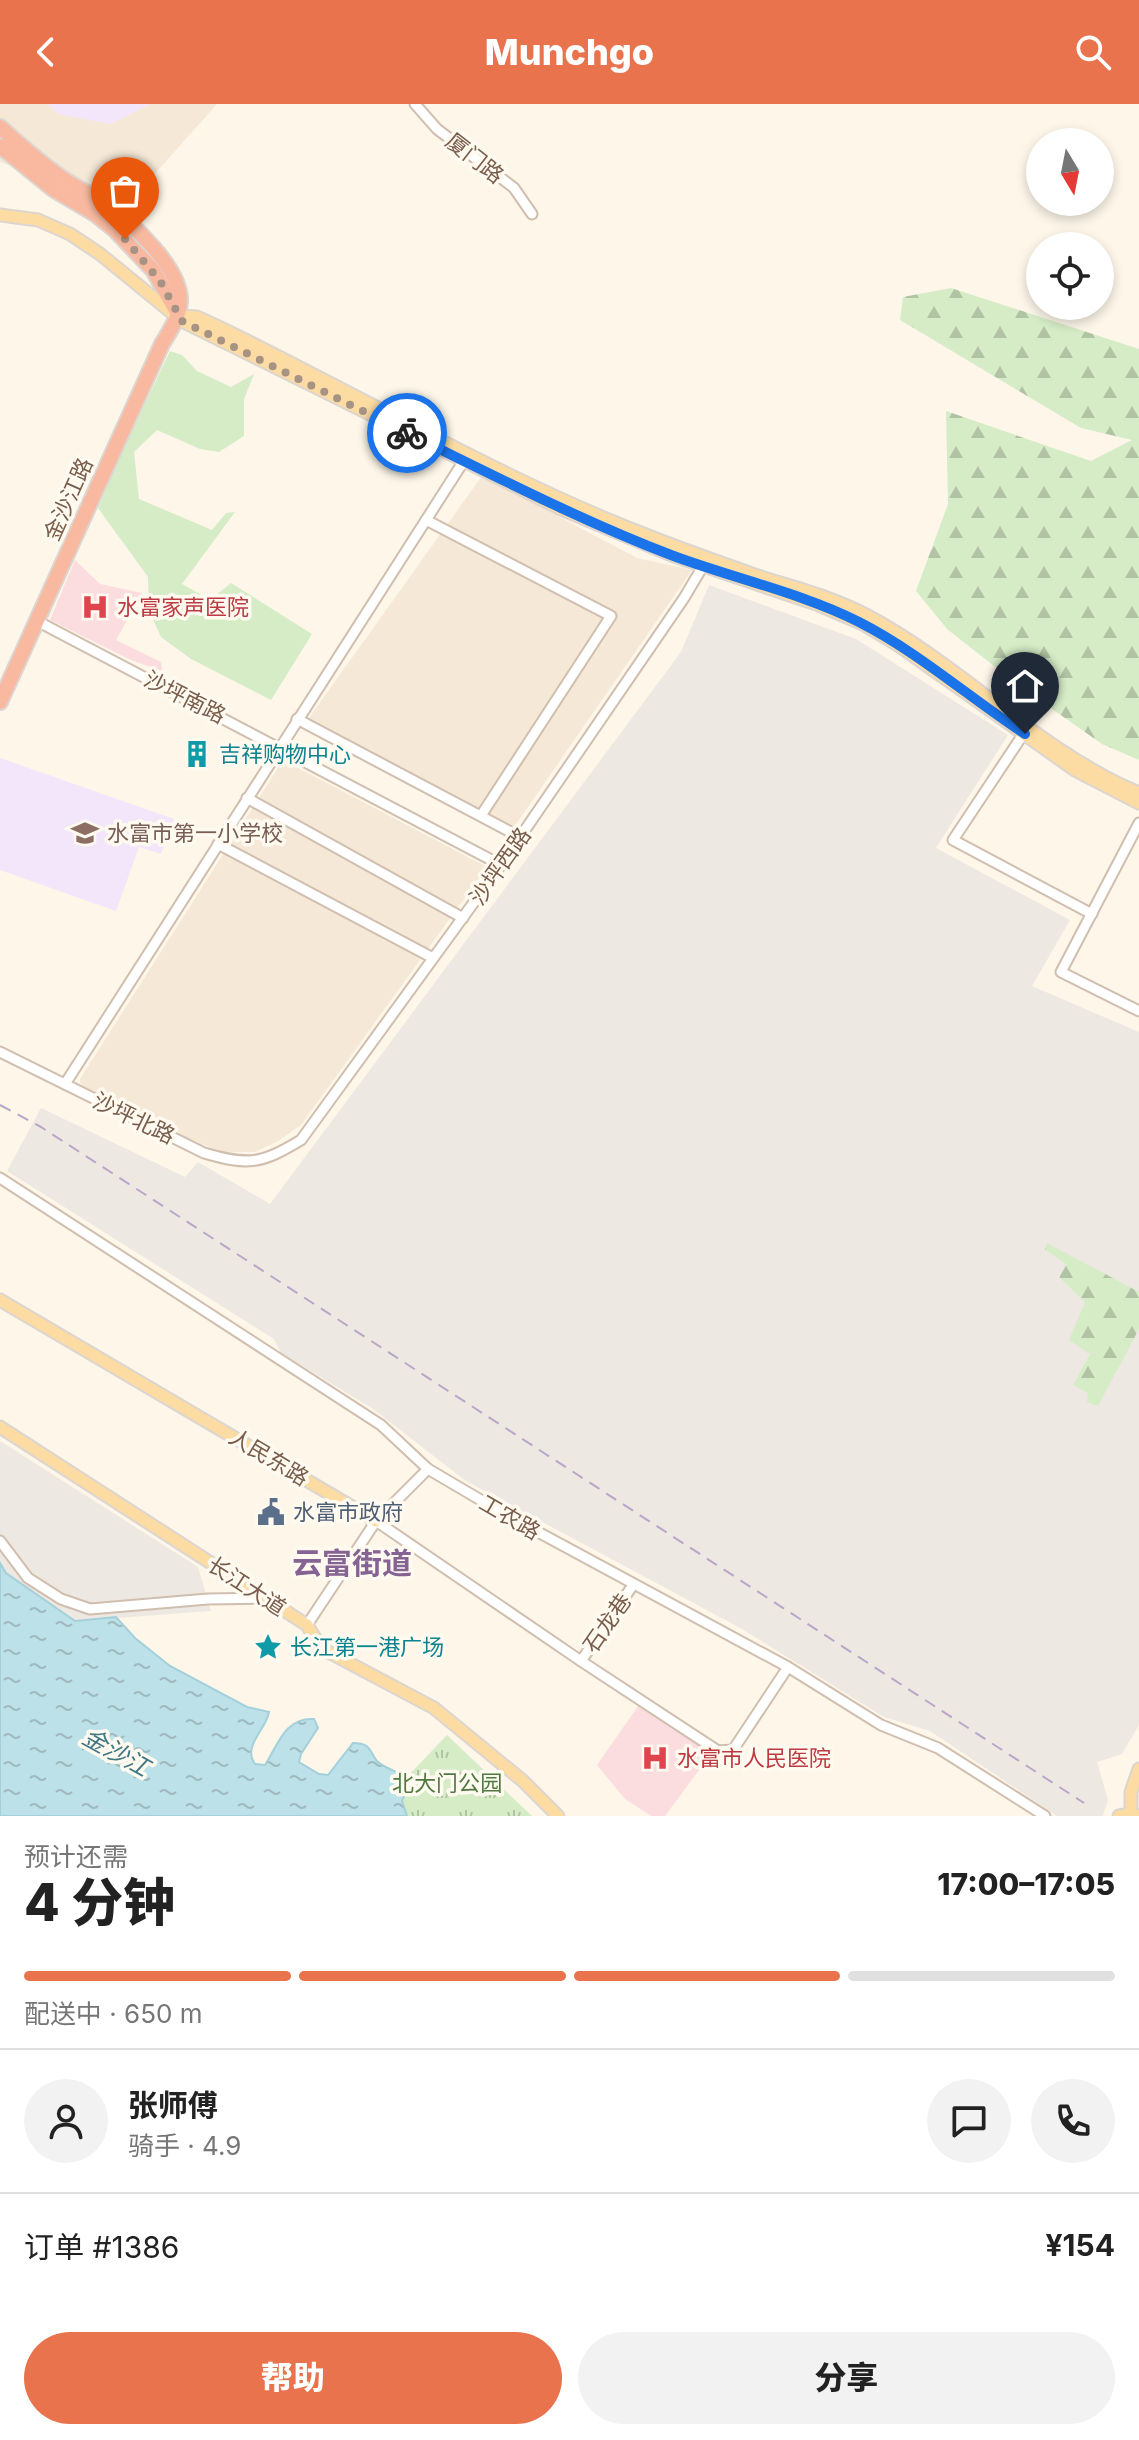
<!DOCTYPE html>
<html lang="zh">
<meta charset="utf-8">
<style>
:root{--surface:#fff;--page:#f2f2f2;--text:#222;--muted:#767676;--line:#e0e0e0;--accent:#e8734d}
body{margin:0;font-family:Inter,"Noto Sans SC",sans-serif;background:var(--page);color:var(--text);height:100vh;display:flex;flex-direction:column;font-size:30px;white-space:nowrap}
*{box-sizing:border-box;margin:0}
p{font-size:26px;color:var(--muted)}
.icon{flex:none;width:44px;height:44px;fill:none;stroke:currentColor;stroke-width:2;stroke-linecap:round;stroke-linejoin:round}
.map{position:relative;height:1712px;overflow:hidden}
.details{display:flex;flex-direction:column;background:var(--surface);flex:1}
.details>*{flex:none}
.needle{width:52px;rotate:170deg}
.buttons{position:absolute;left:1026px;top:24px;display:grid;gap:16px}
.buttons a{display:grid;place-items:center;width:88px;height:88px;border-radius:50%;background:var(--surface);box-shadow:0 4px 12px #0003;font-size:40px}
.pin{position:absolute;display:grid;place-items:center;width:68px;height:68px;color:#fff;margin:-82px -34px;border-radius:50% 50% 50% 0;rotate:-45deg;box-shadow:0 0 8px #0007}
.pin .icon{rotate:45deg}
.courier{position:absolute;display:grid;place-items:center;width:80px;height:80px;margin:-40px;border:6px solid #1a73e8;border-radius:50%;background:#fff;color:#222;box-shadow:0 2px 10px #0007}
.headline em{font-style:normal;font-weight:800}
.headline div{display:flex;flex-direction:column-reverse}
.headline{display:flex;align-items:center;justify-content:space-between;height:136px;padding:0 24px}
h1{font-size:52px;font-weight:800;line-height:60px}
.bar{display:grid;grid-template-columns:repeat(4,1fr);gap:12px 8px;align-content:center;height:96px;padding:0 24px}
.bar i{height:10px;border-radius:6px;background:var(--line)}
.bar .active{background:var(--accent)}
.bar p{grid-column:span 4}
.line{display:flex;align-items:center;gap:20px;padding:0 24px;border-top:2px solid var(--line)}
.line div{flex:1}
.round{display:grid;place-items:center;flex:none;width:84px;height:84px;border-radius:42px;background:var(--page)}
.primary-button{display:flex;gap:16px;margin-top:auto;padding:16px 24px}
.primary-button a{flex:1;height:92px;border-radius:48px;background:var(--accent);color:#fff;font-size:32px;font-weight:800;line-height:92px;text-align:center}
.primary-button a+a{background:var(--page);color:var(--text)}
header{display:flex;justify-content:space-between;align-items:center;height:104px;padding:0 24px;background:var(--accent);color:#fff;font-size:36px;font-weight:800}
.map>svg:first-child{display:block}
.residential{fill:#f5e8d7}
.industrial{fill:#eee8e2}
.education{fill:#f3e6fa}
.medical{fill:#fbdcdf}
.grass{fill:#d5ecc7}
.forest{fill:url(#forest-firs)}
.park{fill:url(#park-tufts)}
.water{fill:url(#water-ripples);stroke:#a3d0da;stroke-width:2}
.lines{fill:none;stroke-linecap:round;stroke-linejoin:round}
.minor-casing{stroke:#d0beae;stroke-width:13}
.major-casing{stroke:#dcd5d0;stroke-width:15}
.highway-casing{stroke:#dcd5d0;stroke-width:18}
.minor{stroke:#fff;stroke-width:9}
.major{stroke:#fcdca2;stroke-width:11}
.highway{stroke:#f8b9a0;stroke-width:14}
.rail{stroke:#b9a6c8;stroke-width:2;stroke-dasharray:12 8;stroke-linecap:butt}
.done{stroke:#a79383;stroke-width:8;stroke-dasharray:0 14.4}
.route{stroke:#1a73e8;stroke-width:10}
.labels{text-anchor:middle;dominant-baseline:central;stroke-width:7;stroke-linejoin:round;paint-order:stroke}
.street-label{font-size:22px;fill:#795d4c;stroke:#fffaf0}
.health-label{font-size:22px;fill:#be3a42;stroke:#fffaf0;text-anchor:start}
.culture-label{font-size:22px;fill:#0d838f;stroke:#fffaf0;text-anchor:start}
.education-label{font-size:22px;fill:#785e54;stroke:#fffaf0;text-anchor:start}
.service-label{font-size:22px;fill:#4e5e75;stroke:#fffaf0;text-anchor:start}
.park-label{font-size:22px;fill:#507941;stroke:#fffaf0}
.water-label{font-size:24px;font-style:italic;fill:#417885;stroke:#fffaf0}
.district-label{font-size:30px;font-weight:bold;fill:#856494;stroke:#fffaf0}
</style>
<header><svg class="icon" aria-label="back" viewBox="0 0 24 24"><path d="M15 5l-7 7 7 7"/></svg>Munchgo<svg class="icon" aria-label="search" viewBox="0 0 24 24"><circle cx="10" cy="10" r="6"/><path d="M15 15l6 6"/></svg></header>
<div class="map">
<svg width="1139" height="1712" viewBox="0 0 1139 1712">
<defs>
<pattern id="forest-firs" width="22" height="20" patternUnits="userSpaceOnUse" patternTransform="scale(2)"><rect width="22" height="20" fill="#d5ecc7"/><path d="M5 1l3.5 6h-7zM16 11l3.5 6h-7z" fill="#b2c2a4"/></pattern>
<pattern id="park-tufts" width="24" height="20" patternUnits="userSpaceOnUse" patternTransform="scale(2)"><rect width="24" height="20" fill="#d5ecc7"/><path d="M3 7l-1-3M5 7V3M7 7l1-3M15 17l-1-3M17 17v-4M19 17l1-3" fill="none" stroke="#b2c2a4"/></pattern>
<pattern id="water-ripples" width="26" height="14" patternUnits="userSpaceOnUse" patternTransform="scale(2)"><rect width="26" height="14" fill="#bde1e8"/><path d="M2 4q2-2 4 0t4 0M15 11q2-2 4 0t4 0" fill="none" stroke="#9ebabe"/></pattern>
</defs>
<rect width="100%" height="100%" fill="#fdf6e9"/>
<g class="residential">
<polygon points="0,0 217,0 125,103 0,58"/>
<polygon points="482,372 637,454 692,466 512,726 306,618"/>
<polygon points="283,656 487,763 301,1021 278,1037 255,1048 222,1048 150,1019 81,983 80,975"/>
</g>
<g class="industrial">
<polygon points="709,481 856,535 1008,631 936,744 1070,816 1032,882 1139,928 1139,1621 1122,1650 1097,1658 1108,1696 1103,1712 1057,1712 930,1627 884,1613 742,1525 466,1377 373,1305 281,1249 274,1235 7,1067 41,1004 185,1073 198,1058 270,1100 681,548"/>
<polygon points="0,1337 198,1463 211,1507 76,1517 6,1469 0,1458"/>
</g>
<g class="education">
<polygon points="48,0 150,0 111,20 58,10"/>
<polygon points="0,654 174,715 161,750 139,743 116,807 0,766"/>
</g>
<g class="medical">
<polygon points="75,456 100,480 142,489 116,536 161,558 162,567 131,556 50,516"/>
<polygon points="641,1598 713,1647 665,1712 651,1712 625,1695 597,1661"/>
</g>
<polygon class="grass" points="170,247 182,251 197,267 231,283 254,270 244,295 244,332 219,348 200,345 157,326 134,348 139,395 212,426 226,409 235,408 182,480 210,496 231,479 312,530 271,596 191,555 161,533 149,507 148,473 98,404 120,352"/>
<g class="forest">
<polygon points="951,184 1139,245 1139,656 1102,640 1022,584 947,525 916,487 948,400 946,307 1091,357 1132,336 1081,324 900,216 903,193"/>
<polygon points="1047,1139 1139,1188 1139,1225 1098,1302 1087,1298 1088,1289 1073,1281 1090,1250 1069,1236 1085,1198 1059,1173 1066,1160 1045,1145"/>
</g>
<polygon class="park" points="447,1631 532,1712 407,1712 402,1697 408,1682 407,1673"/>
<path class="water" d="M 0,1459 L 6,1469 L 75,1517 L 116,1513 L 135,1534 L 170,1562 L 247,1603 L 269,1608 C 266,1626 242,1642 255,1660 L 265,1661 C 278,1641 285,1613 314,1615 L 318,1624 L 301,1650 L 299,1658 L 319,1670 L 328,1671 L 353,1639 C 371,1639 369,1647 377,1657 C 383,1664 399,1668 407,1673 L 408,1682 L 402,1697 L 407,1712 L 0,1712 Z"/>
<g class="lines">
<g class="minor-casing">
<g id="minor">
<polyline points="415,0 437,25 514,84 532,110"/>
<polyline points="426,416 611,512 482,710"/>
<polyline points="37,517 501,761"/>
<polyline points="297,615 520,733"/>
<polyline points="1026,626 953,736 1092,810"/>
<polyline points="247,694 463,814"/>
<polyline points="1139,719 1061,868 1139,907"/>
<polyline points="218,740 433,854"/>
<path d="M 0,948 L 204,1049 C 249,1062 261,1060 301,1036 L 501,761 L 684,494 L 706,457"/>
<polyline points="65,980 467,352"/>
<polyline points="0,1074 381,1321 428,1365 501,1408 788,1563 881,1621 938,1644 1045,1712"/>
<polyline points="376,1417 581,1557 718,1647 733,1646 788,1563"/>
<polyline points="0,1437 28,1474 61,1495 90,1505 208,1495 265,1494"/>
<polyline points="307,1521 376,1417 428,1365"/>
<polyline points="581,1557 633,1481"/>
</g>
</g>
<g class="major-casing">
<g id="major">
<polyline points="0,111 38,116 70,130 100,150 182,217 561,405 674,452 819,501 863,520 898,541 1075,666 1139,699"/>
<path d="M 179,212 L 197,213 L 221,224 C 351,287 477,361 611,417 C 659,437 709,455 758,472 C 795,484 832,493 866,511 C 961,561 1040,648 1139,689"/>
<polyline points="0,1196 376,1417"/>
<polyline points="0,1323 307,1521 321,1544 434,1604 523,1677 558,1712"/>
<polyline points="1131,1710 1131,1688 1139,1665"/>
<polyline points="1119,1712 1131,1710 1139,1712"/>
</g>
</g>
<g class="highway-casing">
<g id="highway">
<path d="M 0,23 C 20,41 40,59 62,74 C 76,84 91,90 105,100 C 131,118 179,162 180,195 C 180,213 171,225 162,240 L 0,598"/>
<polyline points="0,42 53,85 95,110 115,126 153,166 177,208"/>
</g>
</g>
<use href="#minor" class="minor"/>
<use href="#major" class="major"/>
<use href="#highway" class="highway"/>
<polyline class="rail" points="0,1001 41,1023 1084,1699"/>
</g>
<g class="lines">
<polyline class="done" points="125,135 160,177 182,217 407,329"/>
<path class="route" d="M 407,329 C 495,372 580,416 671,451 C 732,474 802,489 859,518 C 918,548 970,594 1025,630"/>
</g>
<defs>
<g id="hospital-bare" transform="scale(2.16)"><path d="M-5-5h3v3.5h4V-5h3V5h-3V1.5h-4V5h-3Z" fill="#e0444e" stroke="#fffaf0" stroke-width="2.5" paint-order="stroke"/></g>
<g id="building-bare" transform="scale(2.16)"><path d="M-4-6H4V6H1V3H-1V6H-4ZM-2.5-4.3h1.7v1.8h-1.7ZM.8-4.3h1.7v1.8H.8ZM-2.5-1h1.7V.8h-1.7ZM.8-1h1.7V.8H.8Z" fill="#0f9aa8" stroke="#fffaf0" stroke-width="2.5" paint-order="stroke"/></g>
<g id="school-bare" transform="scale(2.16)"><path d="M0-5L7-2L0 1L-7-2ZM-4 1L0 2.5L4 1V4Q0 6-4 4Z" fill="#8d6e63" stroke="#fffaf0" stroke-width="2.5" paint-order="stroke"/></g>
<g id="civic-bare" transform="scale(2.16)"><path d="M-.6-6.5H3V-4.5H.6V-3L4-1V1h2V6H-6V1h2V-1L-.6-3ZM-1.2 2.5V6h2.4V2.5Z" fill="#5c6f8a" stroke="#fffaf0" stroke-width="2.5" paint-order="stroke"/></g>
<g id="sight-bare" transform="scale(2.16)"><path d="M0-6L1.8-2.2L6-1.7L2.9 1.2L3.7 5.4L0 3.3L-3.7 5.4L-2.9 1.2L-6-1.7L-1.8-2.2Z" fill="#0f9aa8" stroke="#fffaf0" stroke-width="2.5" paint-order="stroke"/></g>
</defs>
<g fill-rule="evenodd">
<use href="#hospital-bare" x="95" y="503"/>
<use href="#building-bare" x="197" y="650"/>
<use href="#school-bare" x="85" y="729"/>
<use href="#civic-bare" x="271" y="1408"/>
<use href="#sight-bare" x="268" y="1543"/>
<use href="#hospital-bare" x="655" y="1654"/>
</g>
<g class="labels">
<g class="street-label">
<text transform="translate(475 54) rotate(38)">厦门路</text>
<text transform="translate(68 395) rotate(-66)">金沙江路</text>
<text transform="translate(185 593) rotate(27)">沙坪南路</text>
<text transform="translate(500 762) rotate(-55)">沙坪西路</text>
<text transform="translate(134 1014) rotate(26)">沙坪北路</text>
<text transform="translate(269 1353) rotate(31)">人民东路</text>
<text transform="translate(510 1413) rotate(30)">工农路</text>
<text transform="translate(247 1482) rotate(33)">长江大道</text>
<text transform="translate(607 1519) rotate(-55)">石龙巷</text>
</g>
<g class="health-label">
<text x="117" y="503">水富家声医院</text>
<text x="677" y="1654">水富市人民医院</text>
</g>
<g class="culture-label">
<text x="219" y="650">吉祥购物中心</text>
<text x="290" y="1543">长江第一港广场</text>
</g>
<g class="education-label">
<text x="107" y="729">水富市第一小学校</text>
</g>
<g class="service-label">
<text x="293" y="1408">水富市政府</text>
</g>
<g class="park-label">
<text x="447" y="1679">北大门公园</text>
</g>
<g class="water-label">
<text transform="translate(116 1648) rotate(29)">金沙江</text>
</g>
<g class="district-label">
<text x="352" y="1459">云富街道</text>
</g>
</g>
</svg>
<div class="buttons">
<a><svg class="needle" viewBox="-14 -14 28 28"><path d="M0-13l5 13h-10z" fill="#e53935"/><path d="M0 13l5-13h-10z" fill="#767676"/></svg></a>
<a><svg class="icon" aria-label="locate" viewBox="0 0 24 24"><circle cx="12" cy="12" r="6"/><path d="M12 2v4M12 18v4M2 12h4M18 12h4"/></svg></a>
</div>
<div class="pin" style="left:125px;top:135px;background:#ea580c"><svg class="icon" aria-label="bag" viewBox="0 0 24 24"><path d="M5 8h14l-1 12H6zM9 8a3 3 0 0 1 6 0"/></svg></div>
<div class="pin" style="left:1025px;top:630px;background:#1f2937"><svg class="icon" aria-label="home" viewBox="0 0 24 24"><path d="M3 11l9-7 9 7M6 9v11h12V9"/></svg></div>
<div class="courier" style="left:407px;top:329px"><svg class="icon" aria-label="bike" viewBox="0 0 24 24"><circle cx="6" cy="16" r="4"/><circle cx="18" cy="16" r="4"/><path d="M6 16l4-8h5l3 8M10 8l3 8H6M13 5h3"/></svg></div>
</div>
<section class="details">
<div class="headline"><div><h1>4 分钟</h1><p>预计还需</p></div><em>17:00–17:05</em></div>
<div class="bar"><i class="active"></i><i class="active"></i><i class="active"></i><i></i><p>配送中 · 650 m</p></div>
<div class="line" style="height:144px"><a class="round"><svg class="icon" aria-label="person" viewBox="0 0 24 24"><circle cx="12" cy="8" r="4"/><path d="M4 21q1-7 8-7t8 7"/></svg></a><div><b>张师傅</b><p>骑手 · 4.9</p></div><a class="round"><svg class="icon" aria-label="chat" viewBox="0 0 24 24"><path d="M4 5h16v11H9l-5 4z"/></svg></a><a class="round"><svg class="icon" aria-label="phone" viewBox="0 0 24 24"><path d="M5 4h4l2 5-3 2q2 4 5 5l2-3 5 2v4C11 20 4 13 5 4z"/></svg></a></div>
<div class="line" style="height:104px"><div>订单 #1386</div><b>¥154</b></div>
<div class="primary-button"><a>帮助</a><a>分享</a></div>
</section>
